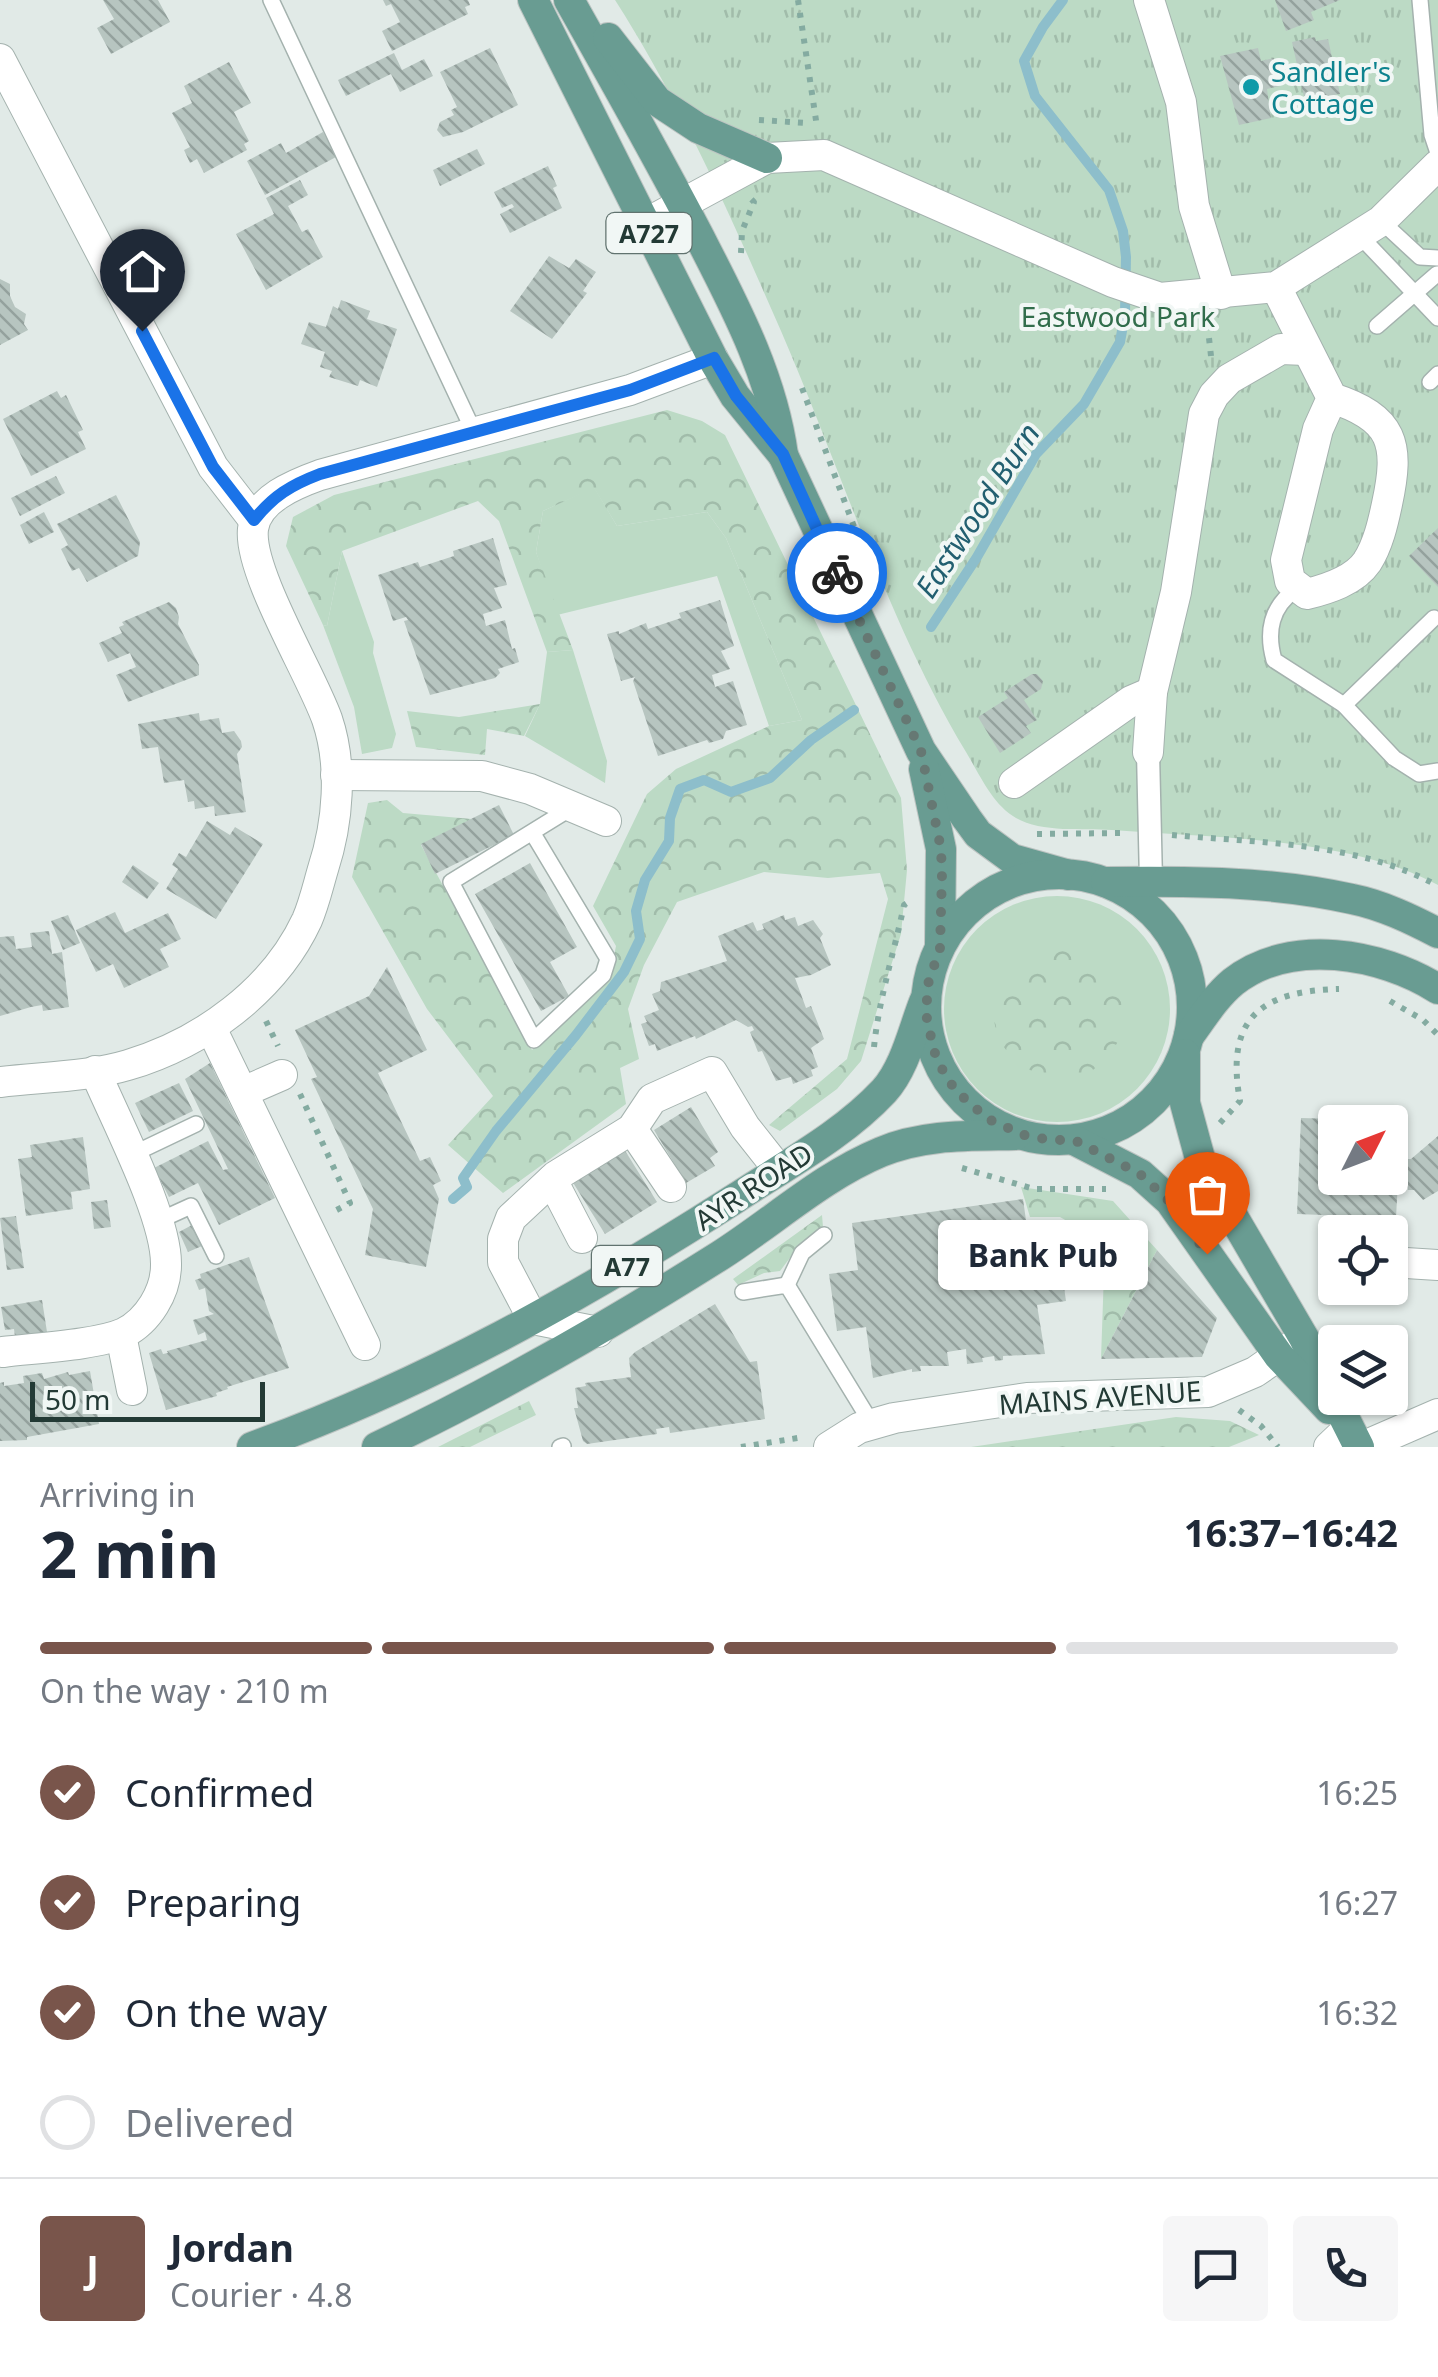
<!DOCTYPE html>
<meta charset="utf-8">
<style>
:root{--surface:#fff;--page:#f6f6f7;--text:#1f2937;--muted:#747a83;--line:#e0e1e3;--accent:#79554b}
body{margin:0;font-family:"Noto Sans",sans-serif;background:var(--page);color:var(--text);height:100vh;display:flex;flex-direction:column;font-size:38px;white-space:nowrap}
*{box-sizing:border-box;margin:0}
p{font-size:32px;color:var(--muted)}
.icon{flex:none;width:55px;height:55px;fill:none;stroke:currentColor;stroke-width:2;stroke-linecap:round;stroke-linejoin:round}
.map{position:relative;height:1447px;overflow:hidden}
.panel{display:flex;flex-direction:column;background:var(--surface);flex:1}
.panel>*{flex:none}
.needle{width:65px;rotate:48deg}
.buttons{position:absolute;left:1318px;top:1105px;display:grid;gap:20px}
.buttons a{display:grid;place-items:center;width:90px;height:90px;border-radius:10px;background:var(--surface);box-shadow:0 2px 8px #0004;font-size:50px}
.scale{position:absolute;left:30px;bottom:25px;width:235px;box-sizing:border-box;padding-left:10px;border:5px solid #233a35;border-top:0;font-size:28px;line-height:35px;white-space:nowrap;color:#233a35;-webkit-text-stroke:8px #f1f7f5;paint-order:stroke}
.pin{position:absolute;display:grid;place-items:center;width:85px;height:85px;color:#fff;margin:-102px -42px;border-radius:50% 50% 50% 0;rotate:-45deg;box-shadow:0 0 10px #0007}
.pin .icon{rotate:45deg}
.courier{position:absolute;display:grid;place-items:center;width:100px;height:100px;margin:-50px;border:8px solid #1a73e8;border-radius:50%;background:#fff;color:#222;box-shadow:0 2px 12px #0007}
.bubble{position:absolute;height:70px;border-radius:10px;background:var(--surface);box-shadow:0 2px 8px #0004;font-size:32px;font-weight:700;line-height:70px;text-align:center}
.head em{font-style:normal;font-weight:700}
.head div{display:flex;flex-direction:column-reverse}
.head{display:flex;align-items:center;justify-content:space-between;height:170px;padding:0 40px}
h1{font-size:65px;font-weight:700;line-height:75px}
.bar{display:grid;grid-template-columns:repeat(4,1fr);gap:15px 10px;align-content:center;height:120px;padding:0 40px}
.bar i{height:12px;border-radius:8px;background:var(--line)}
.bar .active{background:var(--accent)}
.bar p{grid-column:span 4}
.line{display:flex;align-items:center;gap:25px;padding:0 40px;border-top:2px solid var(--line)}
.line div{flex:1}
.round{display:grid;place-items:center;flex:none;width:105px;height:105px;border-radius:10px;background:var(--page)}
ol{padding:0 40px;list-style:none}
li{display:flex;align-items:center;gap:30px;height:110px}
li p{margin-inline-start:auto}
li .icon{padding:10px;border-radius:50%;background:var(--accent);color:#fff;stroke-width:4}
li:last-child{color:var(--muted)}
li i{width:55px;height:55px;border:5px solid var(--line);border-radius:50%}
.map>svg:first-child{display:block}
.grass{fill:#bcdac5}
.forest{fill:url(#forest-crowns)}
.park{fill:url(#park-tufts)}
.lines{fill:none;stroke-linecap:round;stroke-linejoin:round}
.stream{stroke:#8dbecb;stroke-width:10}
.building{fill:url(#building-back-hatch)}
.service-casing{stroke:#a4b2ae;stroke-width:18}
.pedestrian-casing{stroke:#a4b2ae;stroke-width:25}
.minor-casing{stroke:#a4b2ae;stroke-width:32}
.primary-casing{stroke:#bdc4c2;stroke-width:32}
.path{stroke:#84aba1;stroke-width:6;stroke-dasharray:5 8;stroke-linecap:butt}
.service{stroke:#fff;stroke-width:15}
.pedestrian{stroke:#fff;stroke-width:22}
.minor{stroke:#fff;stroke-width:30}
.primary{stroke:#699c92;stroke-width:30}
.done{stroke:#667873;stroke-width:10;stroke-dasharray:0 18}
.route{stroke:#1a73e8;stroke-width:12}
.culture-dot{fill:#0f9aa8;stroke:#f1f7f5;stroke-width:4}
.labels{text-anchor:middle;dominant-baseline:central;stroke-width:8;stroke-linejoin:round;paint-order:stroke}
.shield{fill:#f1f7f5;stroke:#61736f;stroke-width:2.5}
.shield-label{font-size:25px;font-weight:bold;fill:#233a35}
.culture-label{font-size:28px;fill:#0d838f;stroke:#f1f7f5;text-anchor:start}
.park-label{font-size:28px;fill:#316d4b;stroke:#f1f7f5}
.street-label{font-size:28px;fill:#233a35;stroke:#f1f7f5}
.water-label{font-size:30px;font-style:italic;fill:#225f70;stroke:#f1f7f5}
</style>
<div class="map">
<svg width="1438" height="1447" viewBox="0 0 1438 1447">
<defs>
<pattern id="forest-crowns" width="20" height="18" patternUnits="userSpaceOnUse" patternTransform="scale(2.5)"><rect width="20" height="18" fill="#bcdac5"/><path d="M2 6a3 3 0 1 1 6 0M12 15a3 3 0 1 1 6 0" fill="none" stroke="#a1bcaa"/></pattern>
<pattern id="park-tufts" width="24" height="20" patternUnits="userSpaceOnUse" patternTransform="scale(2.5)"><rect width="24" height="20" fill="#bcdac5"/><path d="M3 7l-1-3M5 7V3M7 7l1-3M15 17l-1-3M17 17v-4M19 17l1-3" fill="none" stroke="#a1bcaa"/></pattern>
<pattern id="building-back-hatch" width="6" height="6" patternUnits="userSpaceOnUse" patternTransform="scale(2.5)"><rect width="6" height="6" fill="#b7c5c0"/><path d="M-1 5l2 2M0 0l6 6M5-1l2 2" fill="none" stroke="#94a19d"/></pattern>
</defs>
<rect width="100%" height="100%" fill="#e1eae7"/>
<g class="grass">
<polygon points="594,487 617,526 707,512 726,538 802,720 769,726 717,576 557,615 536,552 543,511"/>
<polygon points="342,551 374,642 373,653 396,734 392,748 362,754 354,707 323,625 327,626"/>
<polygon points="573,650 607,761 605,783 525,736 540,704 547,652"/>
<circle cx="1057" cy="1009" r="113"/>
</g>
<g class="forest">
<polygon points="667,410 702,421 725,435 901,798 907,870 901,934 861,1061 837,1089 780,1131 769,1125 847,1059 888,899 880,873 828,878 764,872 677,902 644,965 628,1009 639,1059 620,1068 626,1104 503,1193 448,1145 493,1096 427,1009 352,877 368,803 387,800 403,813 472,819 421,845 532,1050 609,980 616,946 593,906 647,794 676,769 769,726 802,720 726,538 707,512 617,526 594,488 543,511 536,552 573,650 547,652 499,521 478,501 342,551 327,626 323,625 286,546 293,517 334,495"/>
<polygon points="540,704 524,736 487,729 485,755 416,747 407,711 459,717"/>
<path d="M 1062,943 C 1135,971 1151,1029 1084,1077 C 1068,1076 1046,1077 1030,1070 C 1020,1065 1008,1054 1002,1044 C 976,996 1016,955 1062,943 Z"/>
<polygon points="1021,1187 1113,1201 1157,1250 1101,1359 1105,1243 1060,1217 1030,1217"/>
<polygon points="822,1215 823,1227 802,1242 780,1271 764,1273 738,1285 733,1279"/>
<polygon points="529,1401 536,1415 470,1447 438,1447"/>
<polygon points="1176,1417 1230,1421 1259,1435 1229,1447 971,1447"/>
</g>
<path class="park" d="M 615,0 L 1438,0 L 1438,885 C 1350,837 1212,838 1112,830 C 1083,828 1042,833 1016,818 C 992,804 980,775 966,752 C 887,620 842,472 781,331 C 732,219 681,103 615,0 Z"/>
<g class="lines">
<g class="stream">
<polyline points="931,627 977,557 1036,454 1084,404 1120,342 1125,314 1126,257 1123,231 1109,190 1035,96 1024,61 1043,27 1063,0"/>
<polyline points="453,1199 467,1187 463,1178 496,1131 576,1035 624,972 640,939 636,911 645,880 669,841 670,818 680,789 704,780 731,792 770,778 811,740 854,710"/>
</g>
</g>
<g class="building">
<polygon points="103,0 158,0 170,22 111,54 97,28 114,19"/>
<polygon points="383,0 468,0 470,5 465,7 468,14 392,51 382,31 400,22 391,4 386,6"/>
<polygon points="1275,0 1340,0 1311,12 1314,20 1286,31"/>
<polygon points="1315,37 1316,41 1328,39 1340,94 1328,96 1329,101 1306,106 1292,42"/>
<polygon points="490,48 518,105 463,132 443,137 437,130 440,122 454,115 451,110 457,107 440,72"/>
<polygon points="1258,48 1261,61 1274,58 1280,86 1267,89 1271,118 1239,125 1220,56"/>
<polygon points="394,53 402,70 424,59 433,76 400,92 391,74 346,96 338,80"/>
<polygon points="229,62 251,103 234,112 249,141 244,144 247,150 204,173 197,159 190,163 184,150 190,147 172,113 192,103 184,86"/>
<polygon points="323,132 336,157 265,195 247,161 281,143 286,153"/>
<polygon points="477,149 485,164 440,186 433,170"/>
<polygon points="548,166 557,186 553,188 562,208 510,233 500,214 514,207 512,204 502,208 494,192"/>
<polygon points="300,180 308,195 288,206 302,232 308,229 323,257 266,290 236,234 274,214 266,198"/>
<polygon points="549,256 569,268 576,259 596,272 583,291 587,293 552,339 510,311"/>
<polygon points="0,279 10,284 10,296 15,307 26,314 24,324 28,330 0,345"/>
<polygon points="341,300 370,311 367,319 397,329 377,387 360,380 358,386 329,377 332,371 320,367 325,352 301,344 309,322 326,327 333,306 338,309"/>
<polygon points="57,391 61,398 66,395 83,430 78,432 86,449 31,476 3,419"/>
<polygon points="56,476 65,493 20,516 11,498"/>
<polygon points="116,495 140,542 138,556 87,582 79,568 72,571 61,549 68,545 57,524"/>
<polygon points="44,512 54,532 29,544 20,525"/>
<polygon points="1438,528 1438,587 1409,556"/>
<polygon points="493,538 507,585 494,588 502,608 483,614 486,626 505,620 512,649 515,648 519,662 498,669 500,673 495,678 430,695 404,621 408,620 406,617 393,621 378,575 418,562 420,567 454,556 453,551"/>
<polygon points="720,600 734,646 721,651 730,669 712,675 715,687 733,681 747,725 726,731 723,739 709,743 707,740 658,756 633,681 635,677 621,681 607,634 619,631 619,634 646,623 648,629 681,618 679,613"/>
<polygon points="169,602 176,608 179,617 178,624 199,665 199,675 128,702 116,675 136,667 130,653 108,662 99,643 122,633 119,627 124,625 122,622"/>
<polygon points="1032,674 1037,674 1043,681 1041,689 1024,700 1037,720 1026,726 1031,733 1000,753 978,717 1008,698 1004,692"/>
<polygon points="199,713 200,721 219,718 222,733 234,731 241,741 242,747 237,754 246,812 215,816 214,806 195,809 194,801 188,802 184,780 164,783 158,747 142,749 138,724"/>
<polygon points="499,805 514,835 435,874 421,844"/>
<polygon points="207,821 230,835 235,827 263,844 216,919 166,889 178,869 172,865 179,853 186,857"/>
<polygon points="530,863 577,947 550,962 569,996 541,1011 475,894"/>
<polygon points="133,865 159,883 147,899 122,882"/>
<polygon points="115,912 125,933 168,913 181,939 160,949 169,967 124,988 113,964 96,972 76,930"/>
<polygon points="68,915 80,943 63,950 51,921"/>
<polygon points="784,915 785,920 795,917 798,926 813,920 823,934 820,938 831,965 811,975 795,978 806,1008 811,1006 824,1039 811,1048 818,1067 811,1070 813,1076 793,1084 791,1077 776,1081 762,1051 758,1052 750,1032 754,1030 752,1026 748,1027 736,1020 696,1039 695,1036 657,1051 655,1044 649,1046 641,1024 647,1022 644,1016 659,1010 652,994 660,991 661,982 727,961 718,936 753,922 757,931 764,929 762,924"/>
<polygon points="49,931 52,954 62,952 69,1007 43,1011 42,1005 31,1007 0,1016 0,937 14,936 16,949 32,947 30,933"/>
<polygon points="387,967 427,1050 378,1073 420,1161 430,1157 441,1181 433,1185 439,1199 426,1267 365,1255 373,1209 311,1079 317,1077 295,1030 369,996"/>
<polygon points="210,1063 275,1198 219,1225 198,1183 169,1197 154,1168 208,1141 223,1170 228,1169 185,1079"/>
<polygon points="179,1083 193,1111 149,1132 135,1103"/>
<polygon points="691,1107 718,1152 710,1158 715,1166 686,1183 654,1130"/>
<polygon points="1301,1118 1335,1119 1335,1178 1390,1178 1390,1122 1401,1122 1399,1159 1411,1159 1438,1136 1438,1191 1423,1200 1414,1190 1408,1190 1405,1181 1398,1180 1396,1218 1297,1214"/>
<polygon points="83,1137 90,1189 71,1192 73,1209 26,1216 18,1159 32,1157 30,1145"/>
<polygon points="624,1149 657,1202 605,1234 572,1181"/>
<polygon points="1023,1199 1030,1249 1058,1245 1066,1301 1037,1305 1045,1354 1003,1356 1003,1360 995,1361 994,1356 982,1358 983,1362 967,1364 966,1349 947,1352 949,1366 920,1366 921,1371 912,1372 912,1369 873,1378 866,1327 837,1331 829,1274 858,1270 852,1223"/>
<polygon points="107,1200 111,1227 94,1229 91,1202"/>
<polygon points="16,1216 24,1268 7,1270 0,1218"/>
<polygon points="192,1225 202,1246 188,1252 179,1232"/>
<polygon points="1157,1250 1217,1318 1202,1357 1101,1359"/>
<polygon points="249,1257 289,1368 227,1387 228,1389 216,1393 217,1396 166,1410 149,1353 161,1349 163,1354 168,1353 167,1351 207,1340 205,1332 198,1335 193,1320 214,1314 209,1311 205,1288 199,1290 195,1280 201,1278 200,1274"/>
<polygon points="42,1300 47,1332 15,1337 14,1329 5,1330 1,1307"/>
<polygon points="715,1304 750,1362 757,1361 765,1419 670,1433 669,1427 656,1429 657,1434 587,1444 583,1441 574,1408 578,1408 575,1388 586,1386 585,1383 631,1377 629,1358 635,1352"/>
<polygon points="90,1371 99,1424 27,1437 27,1440 0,1441 0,1383 4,1382 4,1386 24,1383 23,1376 42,1373 44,1379 68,1372 69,1375"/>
</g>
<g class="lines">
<g class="service-casing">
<g id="service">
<polyline points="271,0 474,432"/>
<polyline points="1420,0 1432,135 1438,153"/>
<polyline points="1381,221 1420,257 1438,258"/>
<polyline points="1360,236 1438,318"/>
<polyline points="1377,326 1437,274"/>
<polyline points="1430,382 1438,374"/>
<path d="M 1296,589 C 1271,607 1266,631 1274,660 L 1344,705 L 1394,758 L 1419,774 L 1438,771"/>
<polyline points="1344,705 1434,618"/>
<polyline points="532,832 608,959 603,975 534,1040 451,882 571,808"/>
<polyline points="131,1155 196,1124"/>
<polyline points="158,1221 191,1206 216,1256"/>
<polyline points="787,1285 802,1253 824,1235"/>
<polyline points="743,1292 787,1285 872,1424"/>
<polyline points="560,1447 563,1446"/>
</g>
</g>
<g class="pedestrian-casing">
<polyline id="pedestrian" points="1148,752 1151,881"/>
</g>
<g class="minor-casing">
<g id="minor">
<polyline points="1149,0 1181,102 1194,206 1221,294"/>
<polyline points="0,59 213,467 254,520"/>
<polyline points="645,224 767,158 824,155 1113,282 1160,298 1276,287 1381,221 1438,165"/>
<path d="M 1276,287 L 1332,398 C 1394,418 1400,444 1387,504 C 1383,523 1378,545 1367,562 C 1354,581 1327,589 1307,594 L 1290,581 L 1286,560 L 1318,429 L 1332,398"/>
<polyline points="1148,752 1152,692 1176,592 1204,414 1214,395 1229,379 1281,349 1306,350"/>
<polyline points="336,775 482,776 530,789 606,821"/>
<polyline points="1014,783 1131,701 1152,692"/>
<polyline points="211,1028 365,1345"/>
<path d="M 0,1082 C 41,1077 88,1077 128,1065 C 202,1043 274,991 307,920 C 314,904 318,886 323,869 C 338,823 343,766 327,719 C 311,674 248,571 253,529 C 257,499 295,484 320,475 L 630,390 L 713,359"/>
<polyline points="243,1092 282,1075"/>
<polyline points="632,1129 671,1187"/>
<polyline points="552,1180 582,1238"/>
<polyline points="1390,1262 1438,1265"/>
<polyline points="598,1332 533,1319 503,1262 503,1239 511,1218 556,1176 632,1129 652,1099 712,1072 745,1127 779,1170"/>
<polyline points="121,1335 132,1390"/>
<path d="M 3,1352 C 35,1348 97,1345 124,1333 C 148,1321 166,1292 166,1265 C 167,1217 115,1119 95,1071"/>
<polyline points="829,1447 859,1428 894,1418 1027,1398 1208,1392 1255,1372 1298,1342"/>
<polyline points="1329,1447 1348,1429"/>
<polyline points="1362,1447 1438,1414"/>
</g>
</g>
<g class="primary-casing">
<g id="primary">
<polyline points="533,0 713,359 735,396 783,455"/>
<path d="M 569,0 C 615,82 662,164 705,248 C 739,314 773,381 783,455 L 921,751 L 967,819 L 978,834 L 1012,859 L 1069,875"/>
<polyline points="608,38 657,101 698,128 767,158"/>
<polyline points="924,769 941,849 940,946"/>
<circle cx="1059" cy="1007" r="133"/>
<path d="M 1106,882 C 1188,881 1272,881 1352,899 C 1382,905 1411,919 1438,933"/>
<path d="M 1189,1036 C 1203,1017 1215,997 1233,982 C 1290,937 1381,953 1438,989"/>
<polyline points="1185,1054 1185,1103 1201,1162 1304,1338 1359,1447"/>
<polyline points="1074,1140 1140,1174 1170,1201 1279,1356 1329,1409"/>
<path d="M 252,1447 C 424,1385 583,1296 736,1198 C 786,1165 843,1135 884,1091 C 905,1068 913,1030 924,1002"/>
<path d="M 377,1447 C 496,1391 610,1325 721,1255 C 774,1221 823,1176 881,1152 C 924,1134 970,1136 1016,1135"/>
</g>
</g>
<g class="path">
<polyline points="798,0 817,127"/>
<polyline points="759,120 807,123"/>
<polyline points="741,253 742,231 754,202 751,199"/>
<polyline points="1211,356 1209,338 1214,319"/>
<polyline points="802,388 859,540"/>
<polyline points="1037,834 1125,833"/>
<path d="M 1172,835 C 1260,843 1359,842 1438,886"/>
<polyline points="1390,1001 1423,1020 1438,1035"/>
<polyline points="266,1021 278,1046"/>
<path d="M 874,1047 C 879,998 894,953 904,905 L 910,901"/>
<polyline points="300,1094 350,1203 331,1213"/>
<path d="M 1220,1123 L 1240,1101 C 1225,1019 1260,991 1339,989"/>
<polyline points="962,1168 1034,1189 1106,1189"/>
<polyline points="1239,1410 1261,1426 1278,1447"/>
<polyline points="741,1447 804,1437"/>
</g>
<use href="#service" class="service"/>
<use href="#pedestrian" class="pedestrian"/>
<use href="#minor" class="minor"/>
<use href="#primary" class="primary"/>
</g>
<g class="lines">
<polyline class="done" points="837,573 921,751 941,849 942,874 940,948 928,984 926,1014 934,1051 944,1073 956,1091 988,1119 1024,1135 1050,1140 1074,1140 1140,1174 1170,1202 1207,1254"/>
<path class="route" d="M 142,331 L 213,467 L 254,520 C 273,496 291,485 320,474 L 630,390 L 714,358 L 736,396 L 783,454 L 837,573"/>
</g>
<circle class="culture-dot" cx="1251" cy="87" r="10"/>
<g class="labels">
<g class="shield">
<rect x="606.5" y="213" width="85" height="40" rx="8"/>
<rect x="592" y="1246" width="70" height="40" rx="8"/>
</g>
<g class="shield-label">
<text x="649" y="233">A727</text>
<text x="627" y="1266">A77</text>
</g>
<g class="culture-label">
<text x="1271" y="71">Sandler's<tspan x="1271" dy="32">Cottage</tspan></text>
</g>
<g class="park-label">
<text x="1118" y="316">Eastwood Park</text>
</g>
<g class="street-label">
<text transform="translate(753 1186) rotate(-33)">AYR ROAD</text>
<text transform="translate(1100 1397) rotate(-4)">MAINS AVENUE</text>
</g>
<g class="water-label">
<text transform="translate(977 510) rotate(-57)">Eastwood Burn</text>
</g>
</g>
</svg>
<div class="buttons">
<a><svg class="needle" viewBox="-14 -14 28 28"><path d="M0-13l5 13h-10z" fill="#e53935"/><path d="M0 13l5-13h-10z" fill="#747a83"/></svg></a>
<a><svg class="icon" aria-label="locate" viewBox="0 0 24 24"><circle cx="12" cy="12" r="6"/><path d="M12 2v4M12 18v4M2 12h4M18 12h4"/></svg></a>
<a><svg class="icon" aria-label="layers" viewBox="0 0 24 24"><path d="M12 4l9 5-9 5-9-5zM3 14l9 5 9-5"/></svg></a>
</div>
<div class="scale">50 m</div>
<div class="pin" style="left:1207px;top:1254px;background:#ea580c"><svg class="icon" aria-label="bag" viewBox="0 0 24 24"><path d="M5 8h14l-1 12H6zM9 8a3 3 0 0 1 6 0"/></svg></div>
<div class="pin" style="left:142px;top:331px;background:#1f2937"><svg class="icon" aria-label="home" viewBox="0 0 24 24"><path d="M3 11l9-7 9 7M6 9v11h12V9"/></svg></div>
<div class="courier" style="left:837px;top:573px"><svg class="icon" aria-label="bike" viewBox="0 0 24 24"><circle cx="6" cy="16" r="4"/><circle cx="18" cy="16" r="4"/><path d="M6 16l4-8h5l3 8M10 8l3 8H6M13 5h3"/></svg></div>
<div class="bubble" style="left:938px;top:1220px;width:210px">Bank Pub</div>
</div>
<section class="panel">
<div class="head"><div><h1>2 min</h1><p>Arriving in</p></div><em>16:37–16:42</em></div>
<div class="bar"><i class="active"></i><i class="active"></i><i class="active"></i><i></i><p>On the way · 210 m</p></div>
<ol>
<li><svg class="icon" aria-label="check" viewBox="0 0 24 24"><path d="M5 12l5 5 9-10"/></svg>Confirmed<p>16:25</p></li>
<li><svg class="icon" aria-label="check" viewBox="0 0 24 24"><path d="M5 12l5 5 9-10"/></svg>Preparing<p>16:27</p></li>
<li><svg class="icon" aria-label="check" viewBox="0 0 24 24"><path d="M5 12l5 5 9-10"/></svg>On the way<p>16:32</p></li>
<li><i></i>Delivered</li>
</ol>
<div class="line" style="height:180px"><b class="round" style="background:var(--accent);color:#fff">J</b><div><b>Jordan</b><p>Courier · 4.8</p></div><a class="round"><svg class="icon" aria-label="chat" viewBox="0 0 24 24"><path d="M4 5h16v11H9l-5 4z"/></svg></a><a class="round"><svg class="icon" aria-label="phone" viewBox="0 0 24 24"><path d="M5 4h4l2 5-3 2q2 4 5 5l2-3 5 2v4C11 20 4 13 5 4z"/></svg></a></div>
</section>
